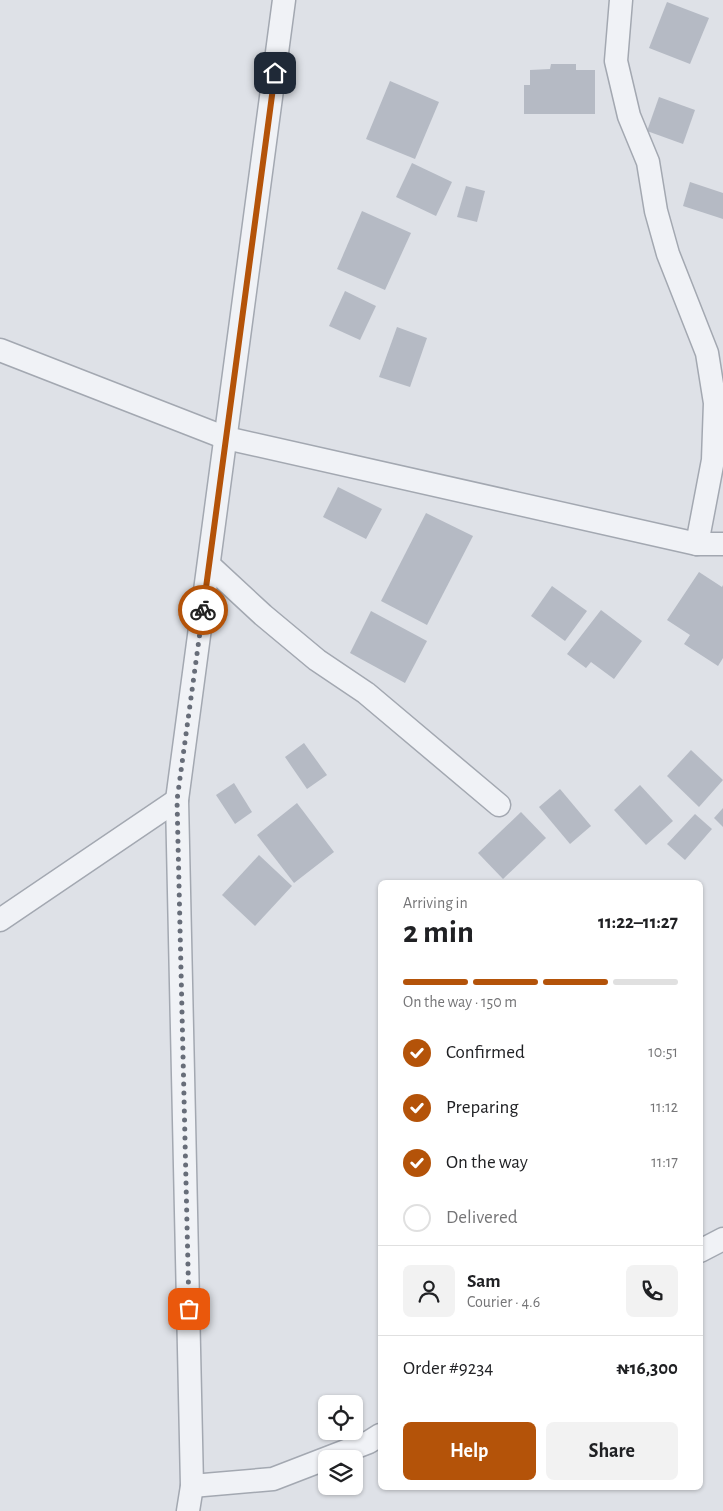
<!DOCTYPE html>
<meta charset="utf-8">
<style>
:root{--surface:#fff;--page:#f2f2f2;--text:#202124;--muted:#757577;--line:#e0e0e0;--accent:#b45309}
body{margin:0;font-family:"Alegreya Sans",sans-serif;background:var(--page);color:var(--text);height:100vh;display:flex;flex-direction:column;font-size:19px;white-space:nowrap}
*{box-sizing:border-box;margin:0}
p{font-size:16px;color:var(--muted)}
.icon{flex:none;width:28px;height:28px;fill:none;stroke:currentColor;stroke-width:2;stroke-linecap:round;stroke-linejoin:round}
.map{position:relative;flex:1;overflow:hidden}
.drawer{position:absolute;left:378px;top:880px;width:325px;height:610px;display:flex;flex-direction:column;background:var(--surface);border-radius:8px;box-shadow:0 1px 4px #0004}
.drawer>*{flex:none}
.fabs{position:absolute;left:318px;top:1395px;display:grid;gap:10px}
.fabs a{display:grid;place-items:center;width:45px;height:45px;border-radius:8px;background:var(--surface);box-shadow:0 1px 4px #0004;font-size:25px}
.pin{position:absolute;display:grid;place-items:center;width:42px;height:42px;color:#fff;margin:-21px;border-radius:10px;box-shadow:0 2px 8px #0006}
.courier{position:absolute;display:grid;place-items:center;width:50px;height:50px;margin:-25px;border:4px solid #b45309;border-radius:50%;background:#fff;color:#222;box-shadow:0 1px 6px #0007}
.head em{font-style:normal;font-weight:700}
.head div{display:flex;flex-direction:column-reverse}
.head{display:flex;align-items:center;justify-content:space-between;height:85px;padding:0 25px}
h1{font-size:32px;font-weight:700;line-height:38px}
.bar{display:grid;grid-template-columns:repeat(4,1fr);gap:8px 5px;align-content:center;height:60px;padding:0 25px}
.bar i{height:6px;border-radius:4px;background:var(--line)}
.bar .active{background:var(--accent)}
.bar p{grid-column:span 4}
.line{display:flex;align-items:center;gap:12px;padding:0 25px;border-top:1px solid var(--line)}
.line div{flex:1}
.round{display:grid;place-items:center;flex:none;width:52px;height:52px;border-radius:8px;background:var(--page)}
ol{padding:0 25px;list-style:none}
li{display:flex;align-items:center;gap:15px;height:55px}
li p{margin-inline-start:auto}
li .icon{padding:5px;border-radius:50%;background:var(--accent);color:#fff;stroke-width:4}
li:last-child{color:var(--muted)}
li i{width:28px;height:28px;border:2px solid var(--line);border-radius:50%}
.cta{display:flex;gap:10px;margin-top:auto;padding:10px 25px}
.cta a{flex:1;height:58px;border-radius:8px;background:var(--accent);color:#fff;font-size:20px;font-weight:700;line-height:58px;text-align:center}
.cta a+a{background:var(--page);color:var(--text)}
.map>svg:first-child{display:block}
.building{fill:#b5bac4}
.lines{fill:none;stroke-linecap:round;stroke-linejoin:round}
.street-casing{stroke:#a3a8b1;stroke-width:25}
.street{stroke:#f0f2f6;stroke-width:22}
.done{stroke:#676d79;stroke-width:5;stroke-dasharray:0 9}
.route{stroke:#b45309;stroke-width:6}
</style>
<div class="map">
<svg width="723" height="1511" viewBox="0 0 723 1511">
<rect width="100%" height="100%" fill="#dee1e7"/>
<g class="building">
<polygon points="667,2 709,18 690,64 649,48"/>
<polygon points="551,64 576,64 576,70 595,70 595,114 524,114 524,85 530,85 530,70 550,69"/>
<polygon points="390,81 439,102 415,159 366,139"/>
<polygon points="659,97 695,110 683,144 647,131"/>
<polygon points="412,163 452,182 436,216 396,197"/>
<polygon points="690,182 723,193 723,219 683,206"/>
<polygon points="466,186 485,191 477,222 457,217"/>
<polygon points="362,211 411,233 385,290 337,269"/>
<polygon points="345,291 376,306 360,340 329,326"/>
<polygon points="397,327 427,338 410,387 379,377"/>
<polygon points="338,487 382,509 366,539 323,517"/>
<polygon points="426,513 473,536 427,625 381,601"/>
<polygon points="699,572 722,587 723,585 723,658 718,666 684,644 690,635 667,620"/>
<polygon points="552,586 587,611 565,641 531,616"/>
<polygon points="601,610 642,641 614,679 591,662 586,668 567,654"/>
<polygon points="371,611 427,641 405,683 350,653"/>
<polygon points="304,743 327,775 307,789 285,757"/>
<polygon points="691,750 723,780 699,807 667,776"/>
<polygon points="234,783 252,812 235,824 216,795"/>
<polygon points="640,785 673,821 646,845 614,810"/>
<polygon points="560,789 591,826 570,844 539,807"/>
<polygon points="297,803 334,852 294,883 257,835"/>
<polygon points="723,808 723,827 714,818"/>
<polygon points="521,812 546,838 503,879 478,853"/>
<polygon points="695,814 712,829 685,860 667,844"/>
<polygon points="259,855 292,886 255,926 222,895"/>
</g>
<g class="lines">
<g class="street-casing">
<g id="street">
<polyline points="621,0 616,61 629,116 648,162 656,211 668,254 707,353 715,403 713,460 697,544"/>
<polyline points="0,350 226,438 697,544 723,544"/>
<polyline points="209,565 263,615 317,660 366,693 499,805"/>
<polyline points="0,920 177,800"/>
<polyline points="700,1251 723,1239"/>
<polyline points="192,1486 273,1479 369,1442 380,1435"/>
<polyline points="188,1511 192,1486 177,800 284,0"/>
</g>
</g>
<use href="#street" class="street"/>
</g>
<g class="lines">
<polyline class="done" points="189,1309 177,800 203,610"/>
<polyline class="route" points="203,610 275,73"/>
</g>
</svg>
<div class="fabs">
<a><svg class="icon" aria-label="locate" viewBox="0 0 24 24"><circle cx="12" cy="12" r="6"/><path d="M12 2v4M12 18v4M2 12h4M18 12h4"/></svg></a>
<a><svg class="icon" aria-label="layers" viewBox="0 0 24 24"><path d="M12 4l9 5-9 5-9-5zM3 14l9 5 9-5"/></svg></a>
</div>
<div class="pin" style="left:189px;top:1309px;background:#ea580c"><svg class="icon" aria-label="bag" viewBox="0 0 24 24"><path d="M5 8h14l-1 12H6zM9 8a3 3 0 0 1 6 0"/></svg></div>
<div class="pin" style="left:275px;top:73px;background:#1f2937"><svg class="icon" aria-label="home" viewBox="0 0 24 24"><path d="M3 11l9-7 9 7M6 9v11h12V9"/></svg></div>
<div class="courier" style="left:203px;top:610px"><svg class="icon" aria-label="bike" viewBox="0 0 24 24"><circle cx="6" cy="16" r="4"/><circle cx="18" cy="16" r="4"/><path d="M6 16l4-8h5l3 8M10 8l3 8H6M13 5h3"/></svg></div>
<section class="drawer">
<div class="head"><div><h1>2 min</h1><p>Arriving in</p></div><em>11:22–11:27</em></div>
<div class="bar"><i class="active"></i><i class="active"></i><i class="active"></i><i></i><p>On the way · 150 m</p></div>
<ol>
<li><svg class="icon" aria-label="check" viewBox="0 0 24 24"><path d="M5 12l5 5 9-10"/></svg>Confirmed<p>10:51</p></li>
<li><svg class="icon" aria-label="check" viewBox="0 0 24 24"><path d="M5 12l5 5 9-10"/></svg>Preparing<p>11:12</p></li>
<li><svg class="icon" aria-label="check" viewBox="0 0 24 24"><path d="M5 12l5 5 9-10"/></svg>On the way<p>11:17</p></li>
<li><i></i>Delivered</li>
</ol>
<div class="line" style="height:90px"><a class="round"><svg class="icon" aria-label="person" viewBox="0 0 24 24"><circle cx="12" cy="8" r="4"/><path d="M4 21q1-7 8-7t8 7"/></svg></a><div><b>Sam</b><p>Courier · 4.6</p></div><a class="round"><svg class="icon" aria-label="phone" viewBox="0 0 24 24"><path d="M5 4h4l2 5-3 2q2 4 5 5l2-3 5 2v4C11 20 4 13 5 4z"/></svg></a></div>
<div class="line" style="height:65px"><div>Order #9234</div><b>₦16,300</b></div>
<div class="cta"><a>Help</a><a>Share</a></div>
</section>
</div>
